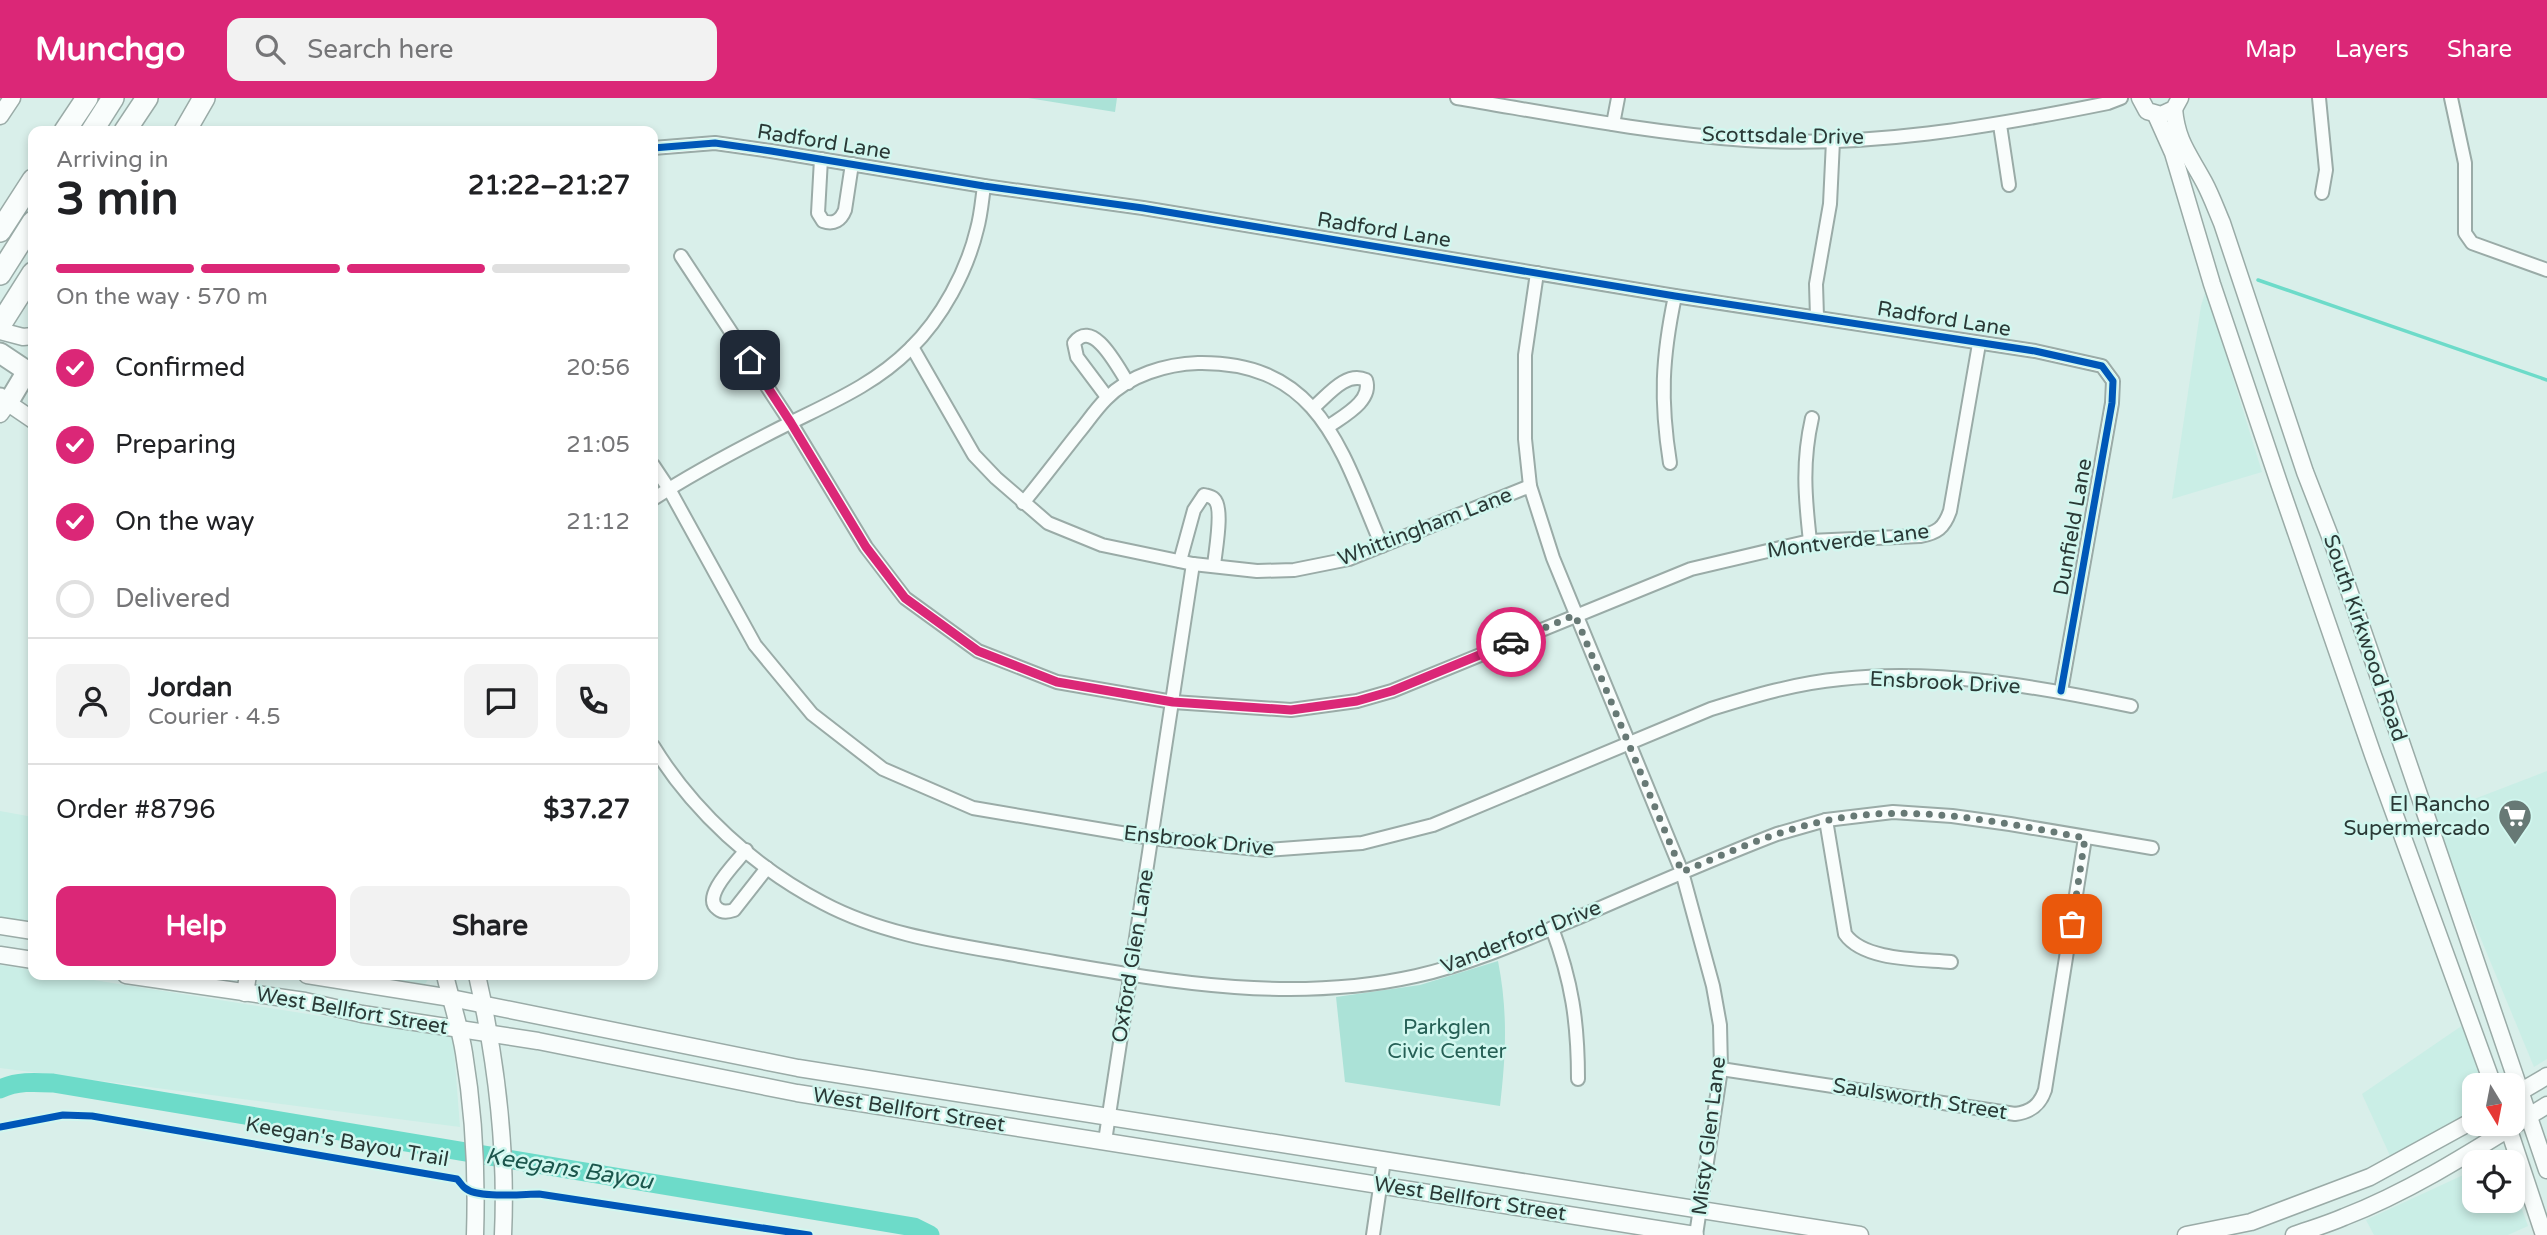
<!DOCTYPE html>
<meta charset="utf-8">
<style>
:root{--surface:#fff;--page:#f2f2f2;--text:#202124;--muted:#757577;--line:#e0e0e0;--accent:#db2777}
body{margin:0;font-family:"Varela Round",sans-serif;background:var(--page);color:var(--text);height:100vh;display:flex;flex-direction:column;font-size:26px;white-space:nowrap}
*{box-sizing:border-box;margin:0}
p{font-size:23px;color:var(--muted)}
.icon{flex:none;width:38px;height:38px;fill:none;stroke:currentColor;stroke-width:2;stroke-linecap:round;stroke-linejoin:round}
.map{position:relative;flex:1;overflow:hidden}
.side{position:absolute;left:28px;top:28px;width:630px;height:854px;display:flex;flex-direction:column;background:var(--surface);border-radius:14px;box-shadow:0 4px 10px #0003}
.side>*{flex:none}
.needle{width:46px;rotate:170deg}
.tools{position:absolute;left:2462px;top:975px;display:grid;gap:14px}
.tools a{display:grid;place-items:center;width:63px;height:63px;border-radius:14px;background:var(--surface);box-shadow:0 4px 10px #0003;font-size:35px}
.pin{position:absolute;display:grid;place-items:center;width:60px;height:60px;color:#fff;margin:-30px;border-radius:14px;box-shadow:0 4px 10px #0006}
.courier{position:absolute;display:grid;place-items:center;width:70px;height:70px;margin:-35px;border:5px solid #db2777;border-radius:50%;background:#fff;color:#222;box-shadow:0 2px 9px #0007}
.summary em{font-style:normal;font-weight:700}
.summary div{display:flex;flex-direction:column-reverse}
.summary{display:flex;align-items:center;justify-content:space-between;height:119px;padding:0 28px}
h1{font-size:46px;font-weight:700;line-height:52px}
.bar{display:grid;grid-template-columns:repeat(4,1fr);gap:10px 7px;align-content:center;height:84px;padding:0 28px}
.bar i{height:9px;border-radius:5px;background:var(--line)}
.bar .selected{background:var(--accent)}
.bar p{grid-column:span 4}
.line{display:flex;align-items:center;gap:18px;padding:0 28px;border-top:2px solid var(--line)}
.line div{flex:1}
.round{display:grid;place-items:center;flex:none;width:74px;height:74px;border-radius:14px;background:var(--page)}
ol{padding:0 28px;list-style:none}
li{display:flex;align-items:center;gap:21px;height:77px}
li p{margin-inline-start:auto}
li .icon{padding:7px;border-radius:50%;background:var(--accent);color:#fff;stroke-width:4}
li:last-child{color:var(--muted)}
li i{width:38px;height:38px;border:4px solid var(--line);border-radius:50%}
.cta{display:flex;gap:14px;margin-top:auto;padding:14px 28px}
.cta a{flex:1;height:80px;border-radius:14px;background:var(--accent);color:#fff;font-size:28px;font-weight:700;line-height:80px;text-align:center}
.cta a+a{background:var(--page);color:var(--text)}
header{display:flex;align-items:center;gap:42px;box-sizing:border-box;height:98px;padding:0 35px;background:var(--accent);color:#fff}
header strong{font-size:33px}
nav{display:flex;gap:38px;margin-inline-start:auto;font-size:24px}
.search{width:490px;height:63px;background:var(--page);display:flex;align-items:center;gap:18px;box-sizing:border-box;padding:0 24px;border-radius:14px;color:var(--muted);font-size:26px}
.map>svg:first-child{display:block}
.built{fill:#caeee6}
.green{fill:#abe2d7}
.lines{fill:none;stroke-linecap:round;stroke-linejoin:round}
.stream{stroke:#6ddbc9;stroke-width:3.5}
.river{stroke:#6ddbc9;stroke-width:19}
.minor-casing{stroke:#9aaba7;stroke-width:16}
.secondary-casing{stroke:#9aaba7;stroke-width:19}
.primary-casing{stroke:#9aaba7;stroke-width:23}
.motorway-casing{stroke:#9aaba7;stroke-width:24}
.minor{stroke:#f9fdfc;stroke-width:12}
.secondary{stroke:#f9fdfc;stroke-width:16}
.primary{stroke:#f9fdfc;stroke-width:19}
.motorway{stroke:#f9fdfc;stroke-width:21}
.cycleway-casing{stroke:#d1f7ef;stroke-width:11}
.cycleway{stroke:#0057b8;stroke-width:7}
.done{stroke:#677975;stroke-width:7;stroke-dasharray:0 12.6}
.route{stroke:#db2777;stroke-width:9}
.labels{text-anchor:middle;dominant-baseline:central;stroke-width:5;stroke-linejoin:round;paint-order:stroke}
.street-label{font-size:21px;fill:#2a3936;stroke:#d1f7ef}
.poi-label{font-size:21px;fill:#2a3936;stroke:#d1f7ef;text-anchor:end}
.park-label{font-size:21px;fill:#255f55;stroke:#d1f7ef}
.water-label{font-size:23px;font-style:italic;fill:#1c574d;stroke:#d1f7ef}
</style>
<header>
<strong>Munchgo</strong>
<div class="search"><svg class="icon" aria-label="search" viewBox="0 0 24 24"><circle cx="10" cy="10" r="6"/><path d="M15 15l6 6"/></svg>Search here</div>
<nav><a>Map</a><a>Layers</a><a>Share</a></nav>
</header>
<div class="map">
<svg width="2547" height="1137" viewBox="0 0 2547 1137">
<rect width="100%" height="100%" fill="#d9efea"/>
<g class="built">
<polygon points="2206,192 2262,374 2172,401 2201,208"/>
<polygon points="2547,673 2547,961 2534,969 2430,718"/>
<polygon points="0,713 33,719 33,825 0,819"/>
<polygon points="0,867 33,872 33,877 62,877 453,939 460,1029 0,970"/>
<polygon points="366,877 431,877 425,886"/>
<polygon points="2463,927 2482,987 2474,987 2474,1014 2392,1062 2362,996"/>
<polygon points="2474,1072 2474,1102 2513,1102 2513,1087 2528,1128 2508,1137 2374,1137 2366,1122"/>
</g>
<g class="green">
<polygon points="1028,0 1117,0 1115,14"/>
<path d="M 1498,863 C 1508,914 1506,956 1500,1008 L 1345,984 L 1336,899 L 1420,887 Z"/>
</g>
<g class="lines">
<polyline class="stream" points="2258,182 2547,282"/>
<path class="river" d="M 0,991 C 17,983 34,984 53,985 L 914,1129 L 930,1137"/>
<g class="minor-casing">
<g id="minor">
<path d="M 1457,0 C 1553,16 1649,35 1746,42 C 1868,50 1989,29 2108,5 L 2121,0"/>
<polyline points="2319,0 2326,72 2322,95"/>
<polyline points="2451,0 2465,65 2465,135 2472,145 2547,172"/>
<polyline points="1613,26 1618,0"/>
<polyline points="2000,27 2009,87"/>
<polyline points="653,50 715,45 771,53 984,88 1143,110 1675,198 2035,253 2102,268 2113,283 2112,305 2061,593"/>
<path d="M 821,61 L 818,115 L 823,123 C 834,127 841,122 845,112 L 852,66"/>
<path d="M 681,158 L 791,325 L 866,449 L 905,500 L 978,553 L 1057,584 L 1173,604 L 1291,612 L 1357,603 L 1392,593 L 1691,471 L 1810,443 L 1920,438 C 1937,435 1944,430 1950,413 L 1979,246"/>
<polyline points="1537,175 1525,257 1525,341 1530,388 1553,460 1682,774 1713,888 1720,927 1721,971 1696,1137"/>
<polyline points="1817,219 1816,186 1830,106 1833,43"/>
<polyline points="912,249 974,357 996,380 1048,425 1102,447 1193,466 1257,473 1294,472 1349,461 1530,388"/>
<path d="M 1107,299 L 1077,259 L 1074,245 C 1093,219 1118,270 1128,285"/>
<path d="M 1314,309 C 1328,297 1346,273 1366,282 C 1373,303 1343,318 1328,329"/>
<path d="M 1670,365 C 1660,302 1662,260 1675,198"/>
<path d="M 653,367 L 669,391 L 755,547 L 812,616 L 883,671 L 973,710 L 1151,740 L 1267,752 L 1362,745 L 1433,727 L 1711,611 C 1753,598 1796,585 1841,581 C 1937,571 2036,588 2131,608"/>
<path d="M 653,401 C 696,373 742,349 788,326 C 832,304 875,286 910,251 C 942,220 967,173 977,131 C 981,117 982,102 984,88"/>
<path d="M 1023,405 C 1042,382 1060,358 1079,334 C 1088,323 1096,311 1106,301 C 1129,277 1167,266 1198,265 C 1321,263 1342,355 1382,448"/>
<path d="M 1810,443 C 1805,399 1802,364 1812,320"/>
<path d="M 1180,463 L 1194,412 L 1204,397 C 1207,398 1211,398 1214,401 C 1224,410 1215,454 1214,468"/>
<path d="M 653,648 C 693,713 754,769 823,805 C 887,839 960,847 1031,860 C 1160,882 1285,907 1416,878 C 1474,865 1529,840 1584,817 C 1648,789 1712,761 1777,736 L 1826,722 L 1893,714 L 1952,718 L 2010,726 L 2152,750"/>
<path d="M 1826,722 L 1845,836 C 1864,863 1919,861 1951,864"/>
<path d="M 746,752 C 737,764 700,799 718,811 C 723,815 728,814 734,812 L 767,770"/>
<path d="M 1552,830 C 1572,884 1578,924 1578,981"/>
<path d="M 1721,971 L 2015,1016 C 2031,1014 2040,1007 2045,992 L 2085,740"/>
<polyline points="1105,1043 1193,466"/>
<polyline points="1373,1137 1384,1062"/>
</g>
</g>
<g class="secondary-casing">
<g id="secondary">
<polyline points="2140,0 2147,13 2161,17 2174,11 2180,0"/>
<path d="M 2174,11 C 2177,44 2189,56 2204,84 C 2211,97 2216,111 2222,125 L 2305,374 L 2333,446 L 2399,638 L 2547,1072"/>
<polyline points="2156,17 2173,55 2212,186 2279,385 2373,657 2493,987"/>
<polyline points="0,18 12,0"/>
<polyline points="0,233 23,239 33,238"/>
<polyline points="0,316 8,305 33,322"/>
<polyline points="0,828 33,833"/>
<polyline points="0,857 33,862"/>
<polyline points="126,877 305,903 362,916 538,943 797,995 1695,1137"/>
<polyline points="307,877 451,900 798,970 1860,1137"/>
<path d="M 445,877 C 451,903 460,929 464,955 C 474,1015 477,1077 475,1137"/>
<path d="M 477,877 C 496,961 507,1050 503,1137"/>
<polyline points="245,895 248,877"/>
<polyline points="2513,998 2547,978"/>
<polyline points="2507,1026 2544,1137"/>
<polyline points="2186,1137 2251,1124 2370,1079 2474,1022"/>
<path d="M 2294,1137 C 2311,1131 2328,1126 2344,1119 C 2416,1091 2482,1047 2547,1007"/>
</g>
</g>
<g class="primary-casing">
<polyline id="primary" points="0,255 27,273 8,305 0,300"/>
</g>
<g class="motorway-casing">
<g id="motorway">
<polyline points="65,33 87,0"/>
<polyline points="92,33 113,0"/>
<polyline points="125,33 147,0"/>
<polyline points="185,33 204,0"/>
<polyline points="0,133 33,82"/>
<polyline points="0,176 33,124"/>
<polyline points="0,227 33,175"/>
</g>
</g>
<use href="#minor" class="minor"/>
<use href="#secondary" class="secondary"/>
<use href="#primary" class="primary"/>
<use href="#motorway" class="motorway"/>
<g class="cycleway-casing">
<g id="cycleway">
<polyline points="653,50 715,45 771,53 984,88 1143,110 1675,198 2035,253 2102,268 2113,283 2112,305 2061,593"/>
<path d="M 0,1029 L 63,1017 L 92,1018 L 457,1081 C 460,1084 462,1088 465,1090 C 478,1101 523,1096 539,1096 L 809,1137"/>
</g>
</g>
<use href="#cycleway" class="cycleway"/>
</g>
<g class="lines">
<path class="done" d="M 1511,544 L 1575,517 L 1682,774 C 1729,754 1778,732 1829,722 C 1914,705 2000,724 2085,740 L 2072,826"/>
<polyline class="route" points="750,262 791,325 866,449 905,500 978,553 1057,584 1173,604 1291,612 1357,603 1392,593 1511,544"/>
</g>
<defs>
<g id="supermarket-pin" transform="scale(1.75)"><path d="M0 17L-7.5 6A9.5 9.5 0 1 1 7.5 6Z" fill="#677975" stroke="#d1f7ef"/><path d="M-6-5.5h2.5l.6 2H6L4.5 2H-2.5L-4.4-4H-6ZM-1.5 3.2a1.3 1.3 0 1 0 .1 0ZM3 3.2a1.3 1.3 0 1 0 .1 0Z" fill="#fff"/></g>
</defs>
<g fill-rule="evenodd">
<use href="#supermarket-pin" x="2515" y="718"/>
</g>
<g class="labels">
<g class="street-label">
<text transform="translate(1783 38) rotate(1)">Scottsdale Drive</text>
<text transform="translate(824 44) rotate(9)">Radford Lane</text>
<text transform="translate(1384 132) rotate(9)">Radford Lane</text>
<text transform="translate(1944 221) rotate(9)">Radford Lane</text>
<text transform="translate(1425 429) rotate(-21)">Whittingham Lane</text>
<text transform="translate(2073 429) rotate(-80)">Dunfield Lane</text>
<text transform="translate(1848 443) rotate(-7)">Montverde Lane</text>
<text transform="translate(2365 540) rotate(71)">South Kirkwood Road</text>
<text transform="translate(1945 585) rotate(3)">Ensbrook Drive</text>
<text transform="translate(1199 743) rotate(6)">Ensbrook Drive</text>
<text transform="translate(1521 839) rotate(-21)">Vanderford Drive</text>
<text transform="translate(1133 858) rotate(-81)">Oxford Glen Lane</text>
<text transform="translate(352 913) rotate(10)">West Bellfort Street</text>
<text transform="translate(1920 1001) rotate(9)">Saulsworth Street</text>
<text transform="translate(909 1012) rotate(9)">West Bellfort Street</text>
<text transform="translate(1709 1038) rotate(-83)">Misty Glen Lane</text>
<text transform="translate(347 1044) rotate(10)">Keegan's Bayou Trail</text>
<text transform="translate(1470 1101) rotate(9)">West Bellfort Street</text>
</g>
<g class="poi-label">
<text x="2490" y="706">El Rancho<tspan x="2490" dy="24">Supermercado</tspan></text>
</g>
<g class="park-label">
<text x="1447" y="929">Parkglen<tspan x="1447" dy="24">Civic Center</tspan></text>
</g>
<g class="water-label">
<text transform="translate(569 1071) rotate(9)">Keegans Bayou</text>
</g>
</g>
</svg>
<div class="tools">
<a><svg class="needle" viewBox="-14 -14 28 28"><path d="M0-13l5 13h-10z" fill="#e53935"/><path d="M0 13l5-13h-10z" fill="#757577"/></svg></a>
<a><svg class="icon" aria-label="locate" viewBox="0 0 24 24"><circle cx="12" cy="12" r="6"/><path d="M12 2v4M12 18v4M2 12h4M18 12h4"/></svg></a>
</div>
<div class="pin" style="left:2072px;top:826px;background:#ea580c"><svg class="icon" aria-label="bag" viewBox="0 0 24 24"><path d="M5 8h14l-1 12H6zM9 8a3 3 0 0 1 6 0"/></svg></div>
<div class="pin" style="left:750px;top:262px;background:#1f2937"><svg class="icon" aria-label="home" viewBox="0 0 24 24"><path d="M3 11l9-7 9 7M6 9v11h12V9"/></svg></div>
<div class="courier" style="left:1511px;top:544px"><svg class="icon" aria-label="car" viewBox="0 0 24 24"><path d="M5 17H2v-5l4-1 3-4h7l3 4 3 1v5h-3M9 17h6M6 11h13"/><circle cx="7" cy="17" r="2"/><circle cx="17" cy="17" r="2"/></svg></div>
<section class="side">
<div class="summary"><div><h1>3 min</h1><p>Arriving in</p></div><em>21:22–21:27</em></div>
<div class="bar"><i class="selected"></i><i class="selected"></i><i class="selected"></i><i></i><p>On the way · 570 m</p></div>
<ol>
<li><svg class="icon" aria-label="check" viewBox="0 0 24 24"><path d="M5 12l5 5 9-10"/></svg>Confirmed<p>20:56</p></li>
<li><svg class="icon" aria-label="check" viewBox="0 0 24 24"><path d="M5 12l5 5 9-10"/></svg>Preparing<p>21:05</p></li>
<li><svg class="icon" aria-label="check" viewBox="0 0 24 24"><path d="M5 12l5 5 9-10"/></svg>On the way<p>21:12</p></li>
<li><i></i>Delivered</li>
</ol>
<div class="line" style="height:126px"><a class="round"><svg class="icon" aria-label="person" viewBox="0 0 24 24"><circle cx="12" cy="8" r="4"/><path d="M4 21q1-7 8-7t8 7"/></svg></a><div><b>Jordan</b><p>Courier · 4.5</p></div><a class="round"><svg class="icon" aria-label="chat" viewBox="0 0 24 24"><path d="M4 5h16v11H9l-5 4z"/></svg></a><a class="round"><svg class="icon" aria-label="phone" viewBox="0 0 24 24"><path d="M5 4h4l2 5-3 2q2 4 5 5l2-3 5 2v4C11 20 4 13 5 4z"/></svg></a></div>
<div class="line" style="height:91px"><div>Order #8796</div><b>$37.27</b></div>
<div class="cta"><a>Help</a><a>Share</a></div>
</section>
</div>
